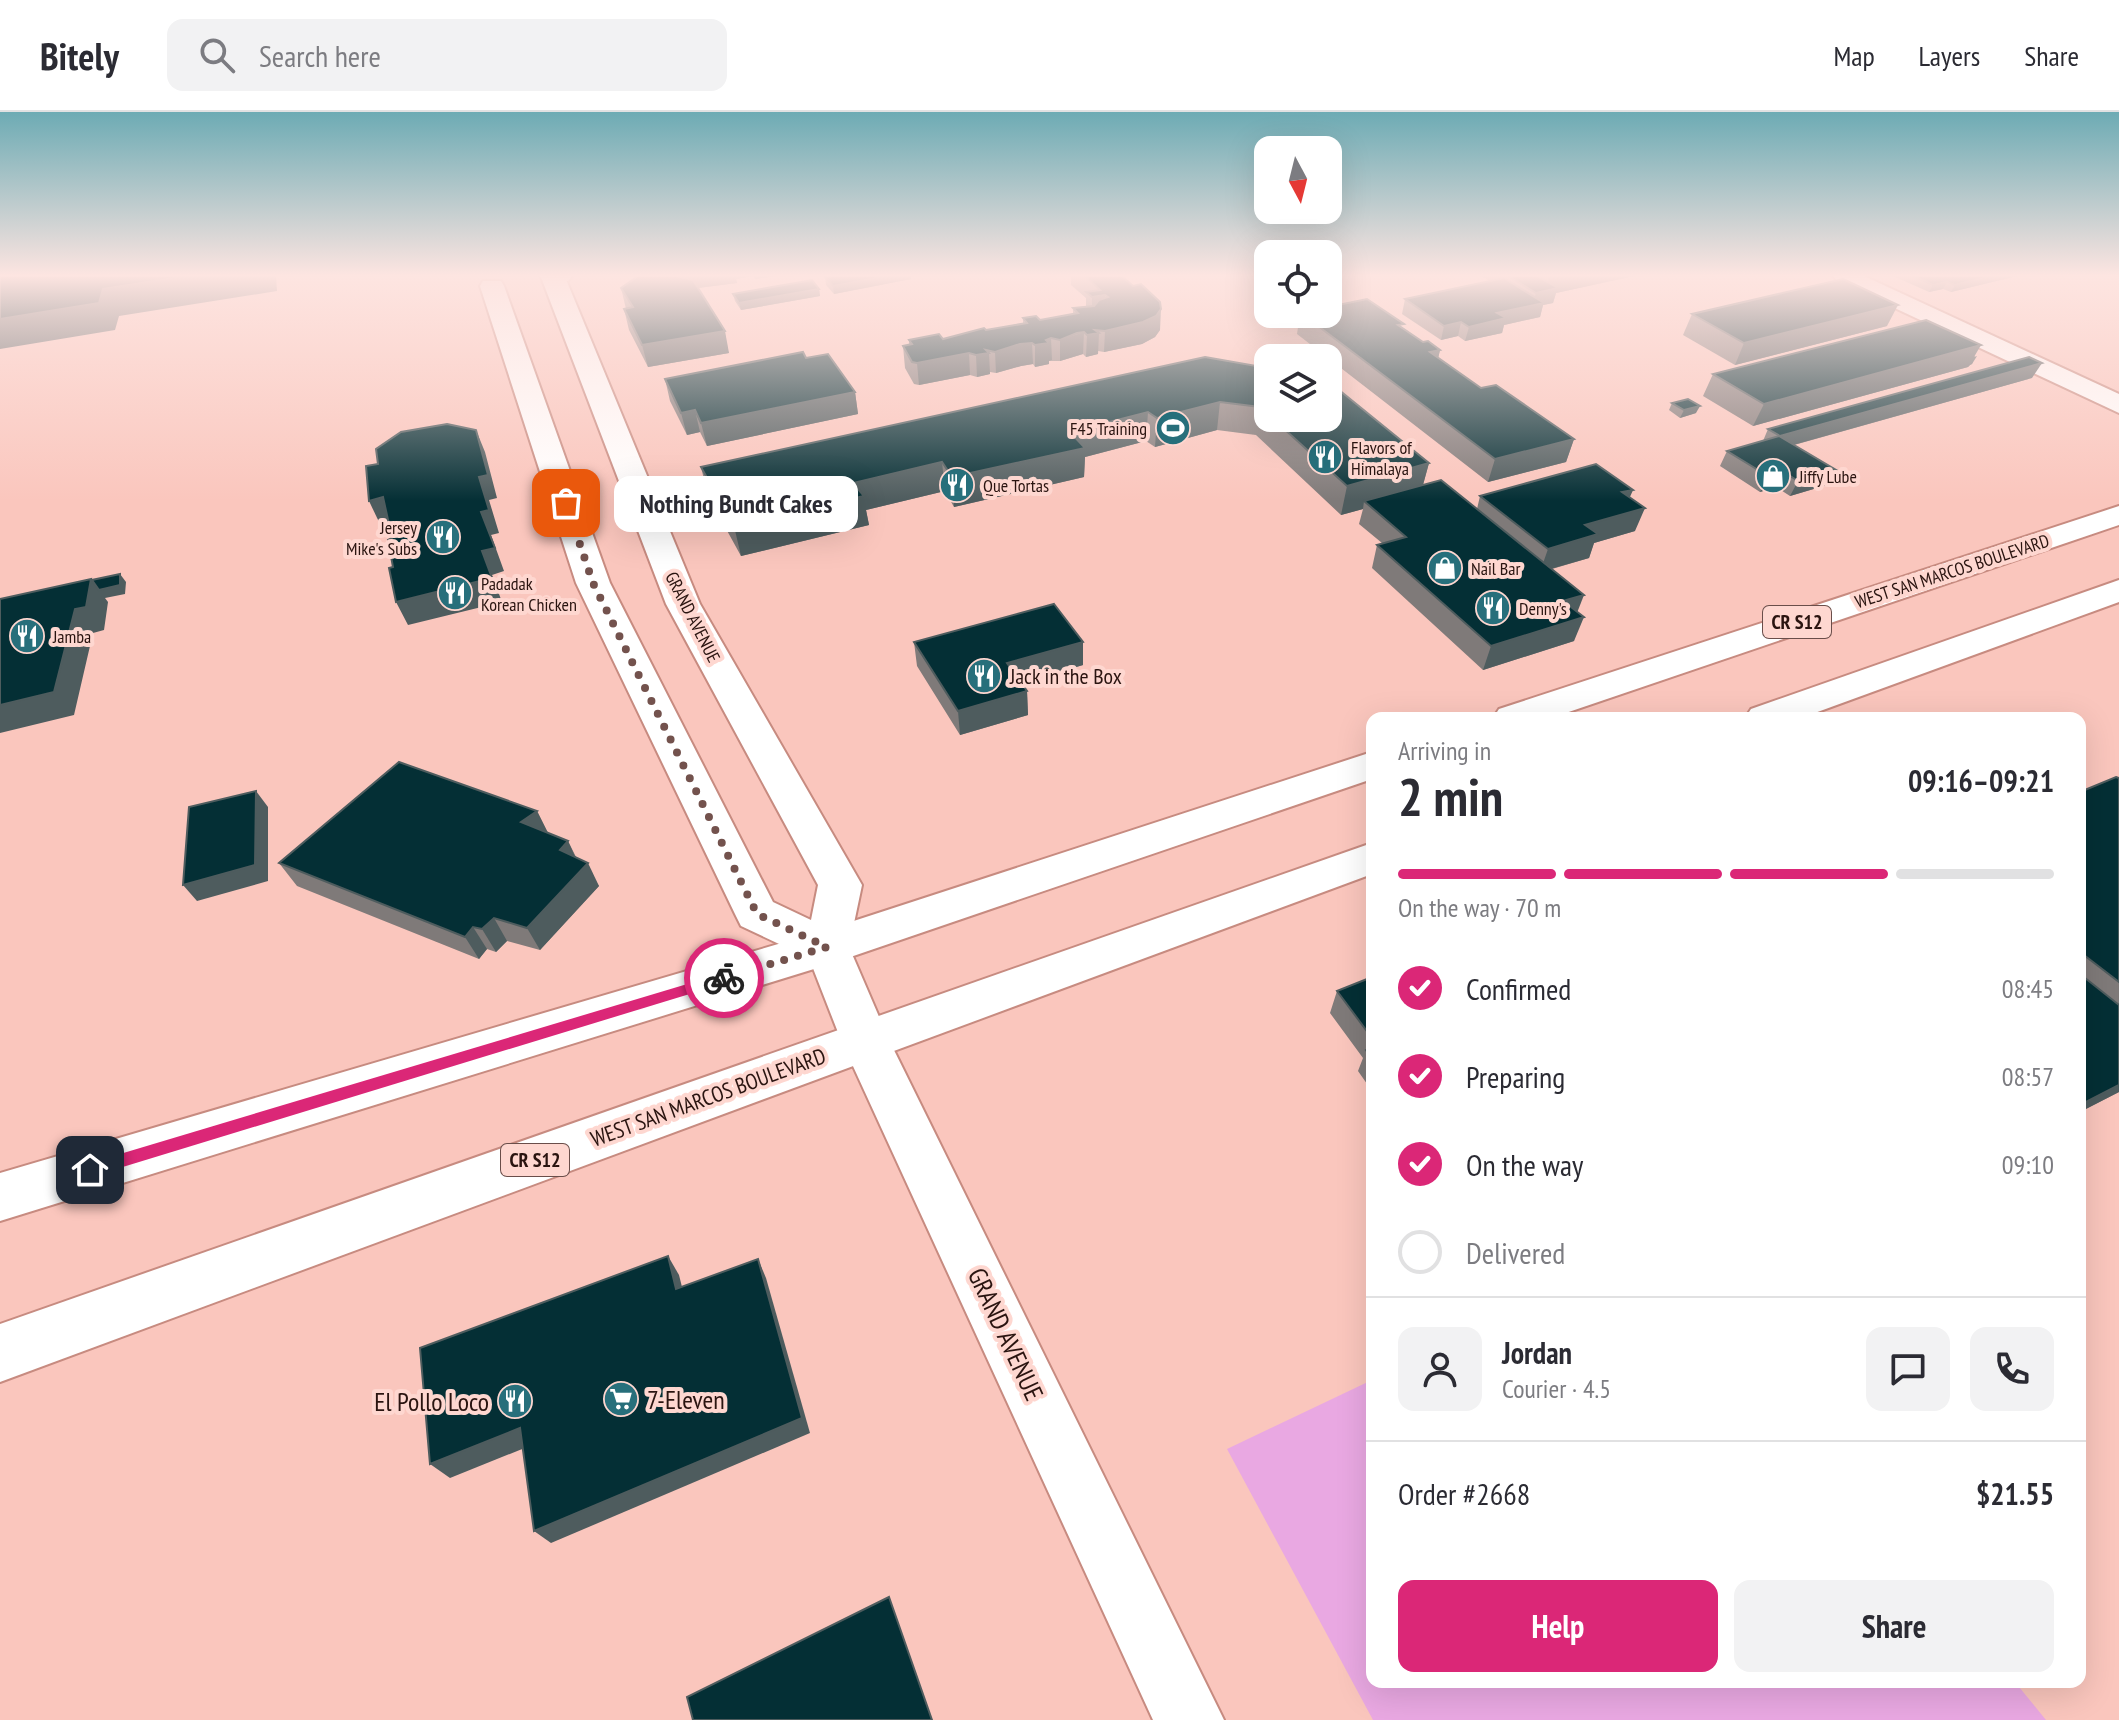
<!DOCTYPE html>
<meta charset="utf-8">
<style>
:root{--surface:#fff;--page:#f2f2f3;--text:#2b2b33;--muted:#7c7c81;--line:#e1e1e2;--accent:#db2777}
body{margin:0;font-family:"PT Sans Narrow",sans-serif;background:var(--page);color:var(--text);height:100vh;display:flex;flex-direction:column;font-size:30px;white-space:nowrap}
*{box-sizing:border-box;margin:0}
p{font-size:26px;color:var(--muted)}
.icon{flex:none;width:44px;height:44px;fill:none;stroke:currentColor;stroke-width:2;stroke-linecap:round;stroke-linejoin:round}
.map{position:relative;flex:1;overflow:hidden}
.sheet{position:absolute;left:1366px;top:600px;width:720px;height:976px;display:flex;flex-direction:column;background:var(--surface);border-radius:16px;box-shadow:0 8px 32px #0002}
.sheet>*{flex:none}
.needle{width:52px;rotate:173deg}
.fabs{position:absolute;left:1254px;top:24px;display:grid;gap:16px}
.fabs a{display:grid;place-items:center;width:88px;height:88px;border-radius:16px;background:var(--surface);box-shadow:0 8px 32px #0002;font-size:40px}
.pin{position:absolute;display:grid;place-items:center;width:68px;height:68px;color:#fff;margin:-34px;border-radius:16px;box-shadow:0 4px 12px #0006}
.courier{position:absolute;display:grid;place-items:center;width:80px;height:80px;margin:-40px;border:6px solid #db2777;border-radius:50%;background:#fff;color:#222;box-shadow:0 2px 10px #0007}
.bubble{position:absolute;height:56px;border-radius:16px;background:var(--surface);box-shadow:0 8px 32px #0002;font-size:26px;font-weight:700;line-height:56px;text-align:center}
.headline em{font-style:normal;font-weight:700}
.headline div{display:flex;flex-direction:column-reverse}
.headline{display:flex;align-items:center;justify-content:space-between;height:136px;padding:0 32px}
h1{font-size:52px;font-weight:700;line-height:60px}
.bar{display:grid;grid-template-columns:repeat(4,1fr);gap:12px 8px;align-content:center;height:96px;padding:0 32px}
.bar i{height:10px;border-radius:6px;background:var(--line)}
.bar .on{background:var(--accent)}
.bar p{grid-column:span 4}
.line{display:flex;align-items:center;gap:20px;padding:0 32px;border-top:2px solid var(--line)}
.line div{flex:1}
.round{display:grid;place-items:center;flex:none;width:84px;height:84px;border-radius:16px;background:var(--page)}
ol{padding:0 32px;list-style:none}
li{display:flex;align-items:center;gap:24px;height:88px}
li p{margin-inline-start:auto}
li .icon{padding:8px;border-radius:50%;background:var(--accent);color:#fff;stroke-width:4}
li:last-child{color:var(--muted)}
li i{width:44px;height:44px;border:4px solid var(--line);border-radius:50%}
.primary-button{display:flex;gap:16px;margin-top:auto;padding:16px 32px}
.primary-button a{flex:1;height:92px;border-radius:16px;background:var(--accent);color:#fff;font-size:32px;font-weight:700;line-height:92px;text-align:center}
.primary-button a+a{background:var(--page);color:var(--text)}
header{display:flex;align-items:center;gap:48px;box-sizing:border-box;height:112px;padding:0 40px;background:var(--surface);border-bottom:2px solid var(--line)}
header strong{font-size:38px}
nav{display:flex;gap:44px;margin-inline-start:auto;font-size:28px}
.search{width:560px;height:72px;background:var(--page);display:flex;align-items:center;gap:20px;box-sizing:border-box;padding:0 28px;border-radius:16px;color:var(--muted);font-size:30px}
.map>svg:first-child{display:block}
.green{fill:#e9a8e2}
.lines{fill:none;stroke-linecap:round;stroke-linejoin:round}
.street-casing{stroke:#c78b80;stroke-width:4}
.secondary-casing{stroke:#c78b80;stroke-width:4}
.primary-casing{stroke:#c78b80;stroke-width:4}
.street{fill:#fff;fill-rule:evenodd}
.secondary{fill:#fff;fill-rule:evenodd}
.primary{fill:#fff;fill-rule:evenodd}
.wall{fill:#7f7a79}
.shaded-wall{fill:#4e5c5e}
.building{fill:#042f35;stroke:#4e5c5e;stroke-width:2}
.route{fill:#db2777}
.done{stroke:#73524d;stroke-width:8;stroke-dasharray:0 14.4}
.labels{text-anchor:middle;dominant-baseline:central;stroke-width:8;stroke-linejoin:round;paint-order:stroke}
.far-poi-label{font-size:18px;fill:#2a1410;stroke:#fed7d0;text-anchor:start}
.far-street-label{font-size:18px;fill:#2a1410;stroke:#fed7d0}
.shield{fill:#fed7d0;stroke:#6a4e4a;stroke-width:2}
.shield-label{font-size:20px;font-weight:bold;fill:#2a1410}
.poi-label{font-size:22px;fill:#2a1410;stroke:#fed7d0;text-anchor:start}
.street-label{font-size:22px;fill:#2a1410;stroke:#fed7d0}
.near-street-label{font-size:26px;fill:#2a1410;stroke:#fed7d0}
.near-poi-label{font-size:26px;fill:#2a1410;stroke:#fed7d0;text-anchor:start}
</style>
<header>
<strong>Bitely</strong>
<div class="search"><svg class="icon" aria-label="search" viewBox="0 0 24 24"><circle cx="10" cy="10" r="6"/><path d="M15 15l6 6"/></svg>Search here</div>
<nav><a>Map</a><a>Layers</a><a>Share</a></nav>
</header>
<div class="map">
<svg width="2119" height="1608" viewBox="0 0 2119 1608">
<rect width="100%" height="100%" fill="#fac6bd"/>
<polygon class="green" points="1372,1268 1372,1570 2015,1570 2046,1608 1373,1608 1227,1337"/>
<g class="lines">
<g class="street-casing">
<polygon id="street" points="540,164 572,164 568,169 544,169"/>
</g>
<g class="secondary-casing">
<g id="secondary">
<polygon points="1833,164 1864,164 2119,282 2119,301 1837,169"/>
<polygon points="541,165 565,165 700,492 862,773 849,835 889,928 1224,1608 1153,1608 841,928 809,846 741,814 735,802 576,471 480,174 483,169 501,169 504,174 610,471 773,790 811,808 818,773 666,492"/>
</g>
</g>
<g class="primary-casing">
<g id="primary">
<polygon points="2119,394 2119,413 1551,606 1493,606 1499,597"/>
<polygon points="2119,468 2119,490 1801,606 1745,606 1751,597"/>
<polygon points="1372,640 1372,667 827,853 0,1109 0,1061 826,818"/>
<polygon points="1372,731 1372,762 0,1270 0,1212"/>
</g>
</g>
<use href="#street" class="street"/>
<use href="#secondary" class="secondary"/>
<use href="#primary" class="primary"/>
</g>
<g class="wall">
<polygon points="638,164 774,164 755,167 753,164 736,167 737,171 698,176 729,241 648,255 629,218 624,197 626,197 621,176"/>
<polygon points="1071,164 1122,164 1160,218 1155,225 1142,232 1104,240 1098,239 1098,242 1086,245 1083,242 1060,249 1049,249 1049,252 1035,255 1033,252 1021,254 996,261 990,260 990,262 977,265 970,263 919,273 914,272 905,256 903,234 909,233 909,228 943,227 1023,211 1023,206 1040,208 1073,202 1073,196 1086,195 1086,186 1071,173"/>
<polygon points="1481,164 1634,164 1556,181 1553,191 1543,193 1540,205 1504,213 1502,221 1465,229 1458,224 1441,228 1402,202 1405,187 1490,169"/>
<polygon points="1893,164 2017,164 1951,180 1943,177 1929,180"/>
<polygon points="825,165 911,167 834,182 826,173"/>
<polygon points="819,177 820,184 741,198 735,189 733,182"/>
<polygon points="1300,202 1328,202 1403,216 1423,230 1440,238 1438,246 1481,276 1574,327 1566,350 1488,370 1297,222"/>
<polygon points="1692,202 1887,214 1735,253 1683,223"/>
<polygon points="1975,244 1972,252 1970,253 1968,255 1753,314 1703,284 1713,262"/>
<polygon points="806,246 855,280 858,302 707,334 700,320 687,323 670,289 665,267"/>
<polygon points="1268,256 1268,306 1328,306 1429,351 1423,373 1477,397 1480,384 1633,378 1629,385 1635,419 1594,431 1589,446 1552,457 1577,500 1574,529 1483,558 1372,456 1377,433 1382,431 1359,412 1363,397 1341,403 1256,323 1217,318 1155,335 1146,329 1085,345 1084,365 954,395 945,379 866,398 869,413 741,444 708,384 701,355"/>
<polygon points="2032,266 1794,333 1836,358 1827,373 1790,384 1776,375 1760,380 1720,354 1727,339 1763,329 1768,317"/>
<polygon points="1672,291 1696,301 1680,306 1669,298"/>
<polygon points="914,530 1083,553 1021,571 1027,579 1028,603 960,623 917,554"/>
<polygon points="2119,666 2119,980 2080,1000 2080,680"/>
<polygon points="537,699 548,721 568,729 576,745 599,774 540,838 507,829 496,840 487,837 479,847 297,774 279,751"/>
<polygon points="1372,865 1372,979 1358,959 1363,946 1330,901 1337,879"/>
</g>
<g class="shaded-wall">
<polygon points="188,164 276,164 277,179 119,204 115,218 0,237 0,207 103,177"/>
<polygon points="682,164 753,164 736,167 737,171 697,176 680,165"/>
<polygon points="754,164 774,164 755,167"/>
<polygon points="888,164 911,164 911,167 834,182 833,174"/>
<polygon points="1549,164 1634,164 1556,181 1553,191 1543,193 1540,205 1504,213 1502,221 1465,229 1469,215 1497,201 1532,193 1536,181 1544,179"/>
<polygon points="1992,164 2017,164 1951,180 1955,173"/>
<polygon points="1947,170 1943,177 1929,180 1933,173"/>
<polygon points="819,177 820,184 741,198 739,191"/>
<polygon points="1105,183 1105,204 1092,206 1092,185"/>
<polygon points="1898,193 1887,214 1735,253 1744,231"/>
<polygon points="1161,197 1160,218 1155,225 1142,232 1104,240 1105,219"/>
<polygon points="1461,210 1458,224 1441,228 1444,214"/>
<polygon points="725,219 729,241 648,255 642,233"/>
<polygon points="1084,220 1083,242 1060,249 1060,228"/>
<polygon points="1099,221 1098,242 1086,245 1087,223"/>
<polygon points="1051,226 1052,248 1049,249 1049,252 1035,255 1035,233"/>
<polygon points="1032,231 1033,252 1021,254 996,261 995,240 1020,232"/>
<polygon points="1981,233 1974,245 1977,244 1972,252 1970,253 1968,255 1753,314 1764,292"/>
<polygon points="1440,238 1435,260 1430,240"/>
<polygon points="969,241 970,263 919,273 917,251"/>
<polygon points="989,241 990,262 977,265 976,243"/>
<polygon points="2042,251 2032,266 1772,339 1780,324"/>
<polygon points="855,280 858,302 707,334 701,311"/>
<polygon points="1220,290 1217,318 1155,335 1157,306"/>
<polygon points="1700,294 1696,301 1680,306 1684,298"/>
<polygon points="695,298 700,320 687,323 681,301"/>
<polygon points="1148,300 1146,329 1085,345 1084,365 954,395 952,365 1070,320"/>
<polygon points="476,318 485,340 497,386 489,388 499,421 491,423 504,459 492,463 502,490 408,513 396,490 482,439 481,400"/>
<polygon points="1574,327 1566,350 1488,370 1495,347"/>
<polygon points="942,350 945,379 866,398 869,413 741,444 734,414 853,371"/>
<polygon points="1429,351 1421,380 1364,389 1363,397 1341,403 1347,374"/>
<polygon points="1836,358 1827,373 1790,384 1798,369"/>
<polygon points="1784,360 1776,375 1760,380 1768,364"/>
<polygon points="1633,378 1623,401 1622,380"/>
<polygon points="383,385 394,408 380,412 369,389"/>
<polygon points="1645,396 1635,419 1594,431 1589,446 1540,460 1548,437 1585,413"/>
<polygon points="120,462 126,470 125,482 105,486 108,490 104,518 93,521 74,603 0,621 0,593 75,497 91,467 99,478"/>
<polygon points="1584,483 1575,506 1563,489"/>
<polygon points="1584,505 1574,529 1483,558 1491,534"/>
<polygon points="1083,530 1083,553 1008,575 1007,551"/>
<polygon points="1027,579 1028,603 960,623 958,599"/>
<polygon points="256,679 268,695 268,769 197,789 183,773"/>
<polygon points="537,699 549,723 521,710"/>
<polygon points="568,729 579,753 560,738"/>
<polygon points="588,751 599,774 540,838 527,816"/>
<polygon points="494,806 507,829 496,840 482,817"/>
<polygon points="473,815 487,837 479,847 465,825"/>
<polygon points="2119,973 2119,980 2080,1000 2080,994 2084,991"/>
<polygon points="668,1144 679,1163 687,1195 676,1177"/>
<polygon points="758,1147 766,1166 810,1321 551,1431 534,1419"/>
<polygon points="520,1316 537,1331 450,1366 430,1352"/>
</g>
<g class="building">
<polygon points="0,164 188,164 103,177 99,191 0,207"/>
<polygon points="638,164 682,164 680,165 693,168 725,219 642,233 624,197 633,195 621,176"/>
<polygon points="833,164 888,164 833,174 825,165"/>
<polygon points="1085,164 1122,164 1133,174 1141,172 1160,190 1161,197 1156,204 1143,210 1105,219 1095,218 1099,221 1087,223 1084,220 1077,221 1060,228 1051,226 1046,228 1049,231 1035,233 1032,231 1020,232 995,240 986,238 989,241 976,243 969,241 917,251 912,250 903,234 912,232 909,228 939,222 943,227 984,216 986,218 1027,211 1023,206 1036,204 1040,208 1078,201 1073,196 1094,194 1099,188 1108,185 1105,183 1092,185 1086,180 1100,178"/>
<polygon points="1508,164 1537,164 1558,176 1536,181"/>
<polygon points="1913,164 1992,164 1955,173 1947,170 1933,173"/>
<polygon points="1504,166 1544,191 1497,201 1506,206 1469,215 1461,210 1444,214 1405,187"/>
<polygon points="1843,167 1898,193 1744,231 1692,202"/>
<polygon points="812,168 819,177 739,191 733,182"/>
<polygon points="1367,187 1404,212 1398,213 1423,230 1428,229 1440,238 1430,240 1481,276 1496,273 1574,327 1495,347 1302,202 1328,202 1328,195"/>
<polygon points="1926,208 1981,233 1764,292 1713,262"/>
<polygon points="803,240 806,246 828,242 855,280 701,311 695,298 681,301 665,267"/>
<polygon points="1205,245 1268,256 1268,302 1260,295 1220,290 1157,306 1148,300 1070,320 1085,336 952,365 942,350 853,371 864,384 734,414 701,355"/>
<polygon points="2029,245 2042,251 1780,324 1768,317"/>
<polygon points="1328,269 1429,351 1347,374 1272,306 1328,306"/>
<polygon points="1688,287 1700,294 1684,298 1672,291"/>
<polygon points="447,312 476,318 488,363 479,365 489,398 481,400 495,436 482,439 492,466 396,490 389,456 393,455 388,428 392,426 383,385 369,389 366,354 378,352 376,337 401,320"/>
<polygon points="1779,324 1836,358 1798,369 1784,360 1768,364 1727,339"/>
<polygon points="1596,352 1633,378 1622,380 1645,396 1585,413 1598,422 1548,437 1480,384"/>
<polygon points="1441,368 1584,483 1563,489 1584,505 1491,534 1377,433 1406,425 1364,389"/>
<polygon points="120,462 120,473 99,478 92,468"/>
<polygon points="91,467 86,495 75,497 54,580 0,593 0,487"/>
<polygon points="1054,492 1083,530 1007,551 1027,579 958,599 914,530"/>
<polygon points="399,650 537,699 521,710 568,729 560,738 588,751 527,816 494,806 482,817 473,815 465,825 279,751"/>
<polygon points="2116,665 2119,666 2119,870 2080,840 2080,680"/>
<polygon points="256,679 255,753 183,773 189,695"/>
<polygon points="2080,862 2119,893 2119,973 2084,991 2080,990"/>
<polygon points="1372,865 1372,926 1337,879"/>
<polygon points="1372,935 1372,946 1366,938"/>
<polygon points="668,1144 676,1177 758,1147 802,1306 534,1419 520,1316 430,1352 420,1236"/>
<polygon points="889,1485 932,1608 693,1608 687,1585"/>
</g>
<linearGradient id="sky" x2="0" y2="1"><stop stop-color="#6dabb4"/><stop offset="0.42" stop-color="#fde5e1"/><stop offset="1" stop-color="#fde5e1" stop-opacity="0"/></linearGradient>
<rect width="2119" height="389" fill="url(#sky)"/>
<polygon class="route" points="724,861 731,866 729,870 90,1065 82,1058 90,1051"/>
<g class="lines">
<polyline class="done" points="566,391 593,471 757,802 827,835 724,866"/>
</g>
<defs>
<g id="stadium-disc" transform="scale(1.8)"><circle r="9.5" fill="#276f7b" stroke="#fed7d0"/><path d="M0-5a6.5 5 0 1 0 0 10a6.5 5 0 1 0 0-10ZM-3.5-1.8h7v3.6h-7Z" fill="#fff"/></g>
<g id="restaurant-disc" transform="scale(1.8)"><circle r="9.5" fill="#276f7b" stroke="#fed7d0"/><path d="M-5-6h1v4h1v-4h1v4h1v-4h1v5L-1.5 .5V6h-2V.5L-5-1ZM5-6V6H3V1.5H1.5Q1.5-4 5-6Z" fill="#fff"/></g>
<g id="shop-disc" transform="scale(1.8)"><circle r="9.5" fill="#276f7b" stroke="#fed7d0"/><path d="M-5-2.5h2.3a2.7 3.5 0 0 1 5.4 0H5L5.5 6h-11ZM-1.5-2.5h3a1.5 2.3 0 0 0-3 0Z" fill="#fff"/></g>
<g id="supermarket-disc" transform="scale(1.8)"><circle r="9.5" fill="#276f7b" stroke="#fed7d0"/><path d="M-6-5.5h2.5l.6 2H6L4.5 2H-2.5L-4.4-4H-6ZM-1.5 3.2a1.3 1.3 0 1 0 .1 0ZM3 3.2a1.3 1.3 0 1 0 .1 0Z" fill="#fff"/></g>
</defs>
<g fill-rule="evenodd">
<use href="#stadium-disc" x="1173" y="316"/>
<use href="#restaurant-disc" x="1325" y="345"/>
<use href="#shop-disc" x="1773" y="364"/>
<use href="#restaurant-disc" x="957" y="373"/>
<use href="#restaurant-disc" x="443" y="425"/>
<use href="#shop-disc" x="1445" y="456"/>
<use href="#restaurant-disc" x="455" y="481"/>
<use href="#restaurant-disc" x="1493" y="496"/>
<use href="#restaurant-disc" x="27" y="524"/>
<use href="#restaurant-disc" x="984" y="564"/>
<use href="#supermarket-disc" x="621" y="1287"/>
<use href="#restaurant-disc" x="515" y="1289"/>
</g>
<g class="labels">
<g class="far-poi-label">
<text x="1147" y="316" text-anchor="end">F45 Training</text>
<text x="1351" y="335">Flavors of<tspan x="1351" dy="21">Himalaya</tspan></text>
<text x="1799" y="364">Jiffy Lube</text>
<text x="983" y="373">Que Tortas</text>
<text x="417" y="415" text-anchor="end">Jersey<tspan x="417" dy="21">Mike's Subs</tspan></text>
<text x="1471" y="456">Nail Bar</text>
<text x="481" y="471">Padadak<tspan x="481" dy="21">Korean Chicken</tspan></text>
<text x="1519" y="496">Denny's</text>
<text x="53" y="524">Jamba</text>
</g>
<g class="far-street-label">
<text transform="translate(1952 459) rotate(-18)">WEST SAN MARCOS BOULEVARD</text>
<text transform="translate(693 505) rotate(63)">GRAND AVENUE</text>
</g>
<g class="shield">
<rect x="1763" y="494" width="68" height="32" rx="6"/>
<rect x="501" y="1032" width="68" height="32" rx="6"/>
</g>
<g class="shield-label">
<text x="1797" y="510">CR S12</text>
<text x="535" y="1048">CR S12</text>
</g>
<g class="poi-label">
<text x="1010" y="564">Jack in the Box</text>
</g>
<g class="street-label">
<text transform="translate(708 985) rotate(-20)">WEST SAN MARCOS BOULEVARD</text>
</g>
<g class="near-street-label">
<text transform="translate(1006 1222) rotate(65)">GRAND AVENUE</text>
</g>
<g class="near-poi-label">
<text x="647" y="1287">7-Eleven</text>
<text x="489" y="1289" text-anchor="end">El Pollo Loco</text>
</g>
</g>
</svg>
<div class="fabs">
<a><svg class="needle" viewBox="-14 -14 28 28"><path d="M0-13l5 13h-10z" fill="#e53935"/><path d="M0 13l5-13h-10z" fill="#7c7c81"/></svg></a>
<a><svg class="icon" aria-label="locate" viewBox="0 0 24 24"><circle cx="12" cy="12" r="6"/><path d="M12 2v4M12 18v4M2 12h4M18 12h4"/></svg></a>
<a><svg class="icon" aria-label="layers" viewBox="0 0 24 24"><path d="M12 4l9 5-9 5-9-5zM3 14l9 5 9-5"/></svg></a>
</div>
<div class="pin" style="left:566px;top:391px;background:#ea580c"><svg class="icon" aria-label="bag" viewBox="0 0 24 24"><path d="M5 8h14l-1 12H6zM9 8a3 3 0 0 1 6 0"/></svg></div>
<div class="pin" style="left:90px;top:1058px;background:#1f2937"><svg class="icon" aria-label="home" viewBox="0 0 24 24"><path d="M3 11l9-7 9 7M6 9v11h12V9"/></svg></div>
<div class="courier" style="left:724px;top:866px"><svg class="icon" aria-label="bike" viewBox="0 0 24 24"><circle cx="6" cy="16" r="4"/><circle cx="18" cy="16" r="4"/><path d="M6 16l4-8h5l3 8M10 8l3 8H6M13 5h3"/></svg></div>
<div class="bubble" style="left:614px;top:364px;width:244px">Nothing Bundt Cakes</div>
<section class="sheet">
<div class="headline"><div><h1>2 min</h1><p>Arriving in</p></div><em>09:16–09:21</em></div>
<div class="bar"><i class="on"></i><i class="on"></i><i class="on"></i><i></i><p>On the way · 70 m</p></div>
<ol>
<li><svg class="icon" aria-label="check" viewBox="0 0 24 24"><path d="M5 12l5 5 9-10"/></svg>Confirmed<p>08:45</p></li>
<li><svg class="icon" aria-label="check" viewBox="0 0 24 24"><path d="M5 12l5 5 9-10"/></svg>Preparing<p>08:57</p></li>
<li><svg class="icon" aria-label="check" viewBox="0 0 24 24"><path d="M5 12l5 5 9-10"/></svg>On the way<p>09:10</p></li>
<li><i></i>Delivered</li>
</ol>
<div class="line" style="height:144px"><a class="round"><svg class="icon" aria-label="person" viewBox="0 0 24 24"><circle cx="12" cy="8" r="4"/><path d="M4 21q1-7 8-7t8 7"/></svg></a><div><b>Jordan</b><p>Courier · 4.5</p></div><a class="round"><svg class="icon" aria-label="chat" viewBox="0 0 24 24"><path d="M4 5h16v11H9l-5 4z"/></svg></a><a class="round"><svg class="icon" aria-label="phone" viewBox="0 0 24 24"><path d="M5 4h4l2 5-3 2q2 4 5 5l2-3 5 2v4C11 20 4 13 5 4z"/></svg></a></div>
<div class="line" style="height:104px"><div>Order #2668</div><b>$21.55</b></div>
<div class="primary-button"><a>Help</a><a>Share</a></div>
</section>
</div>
